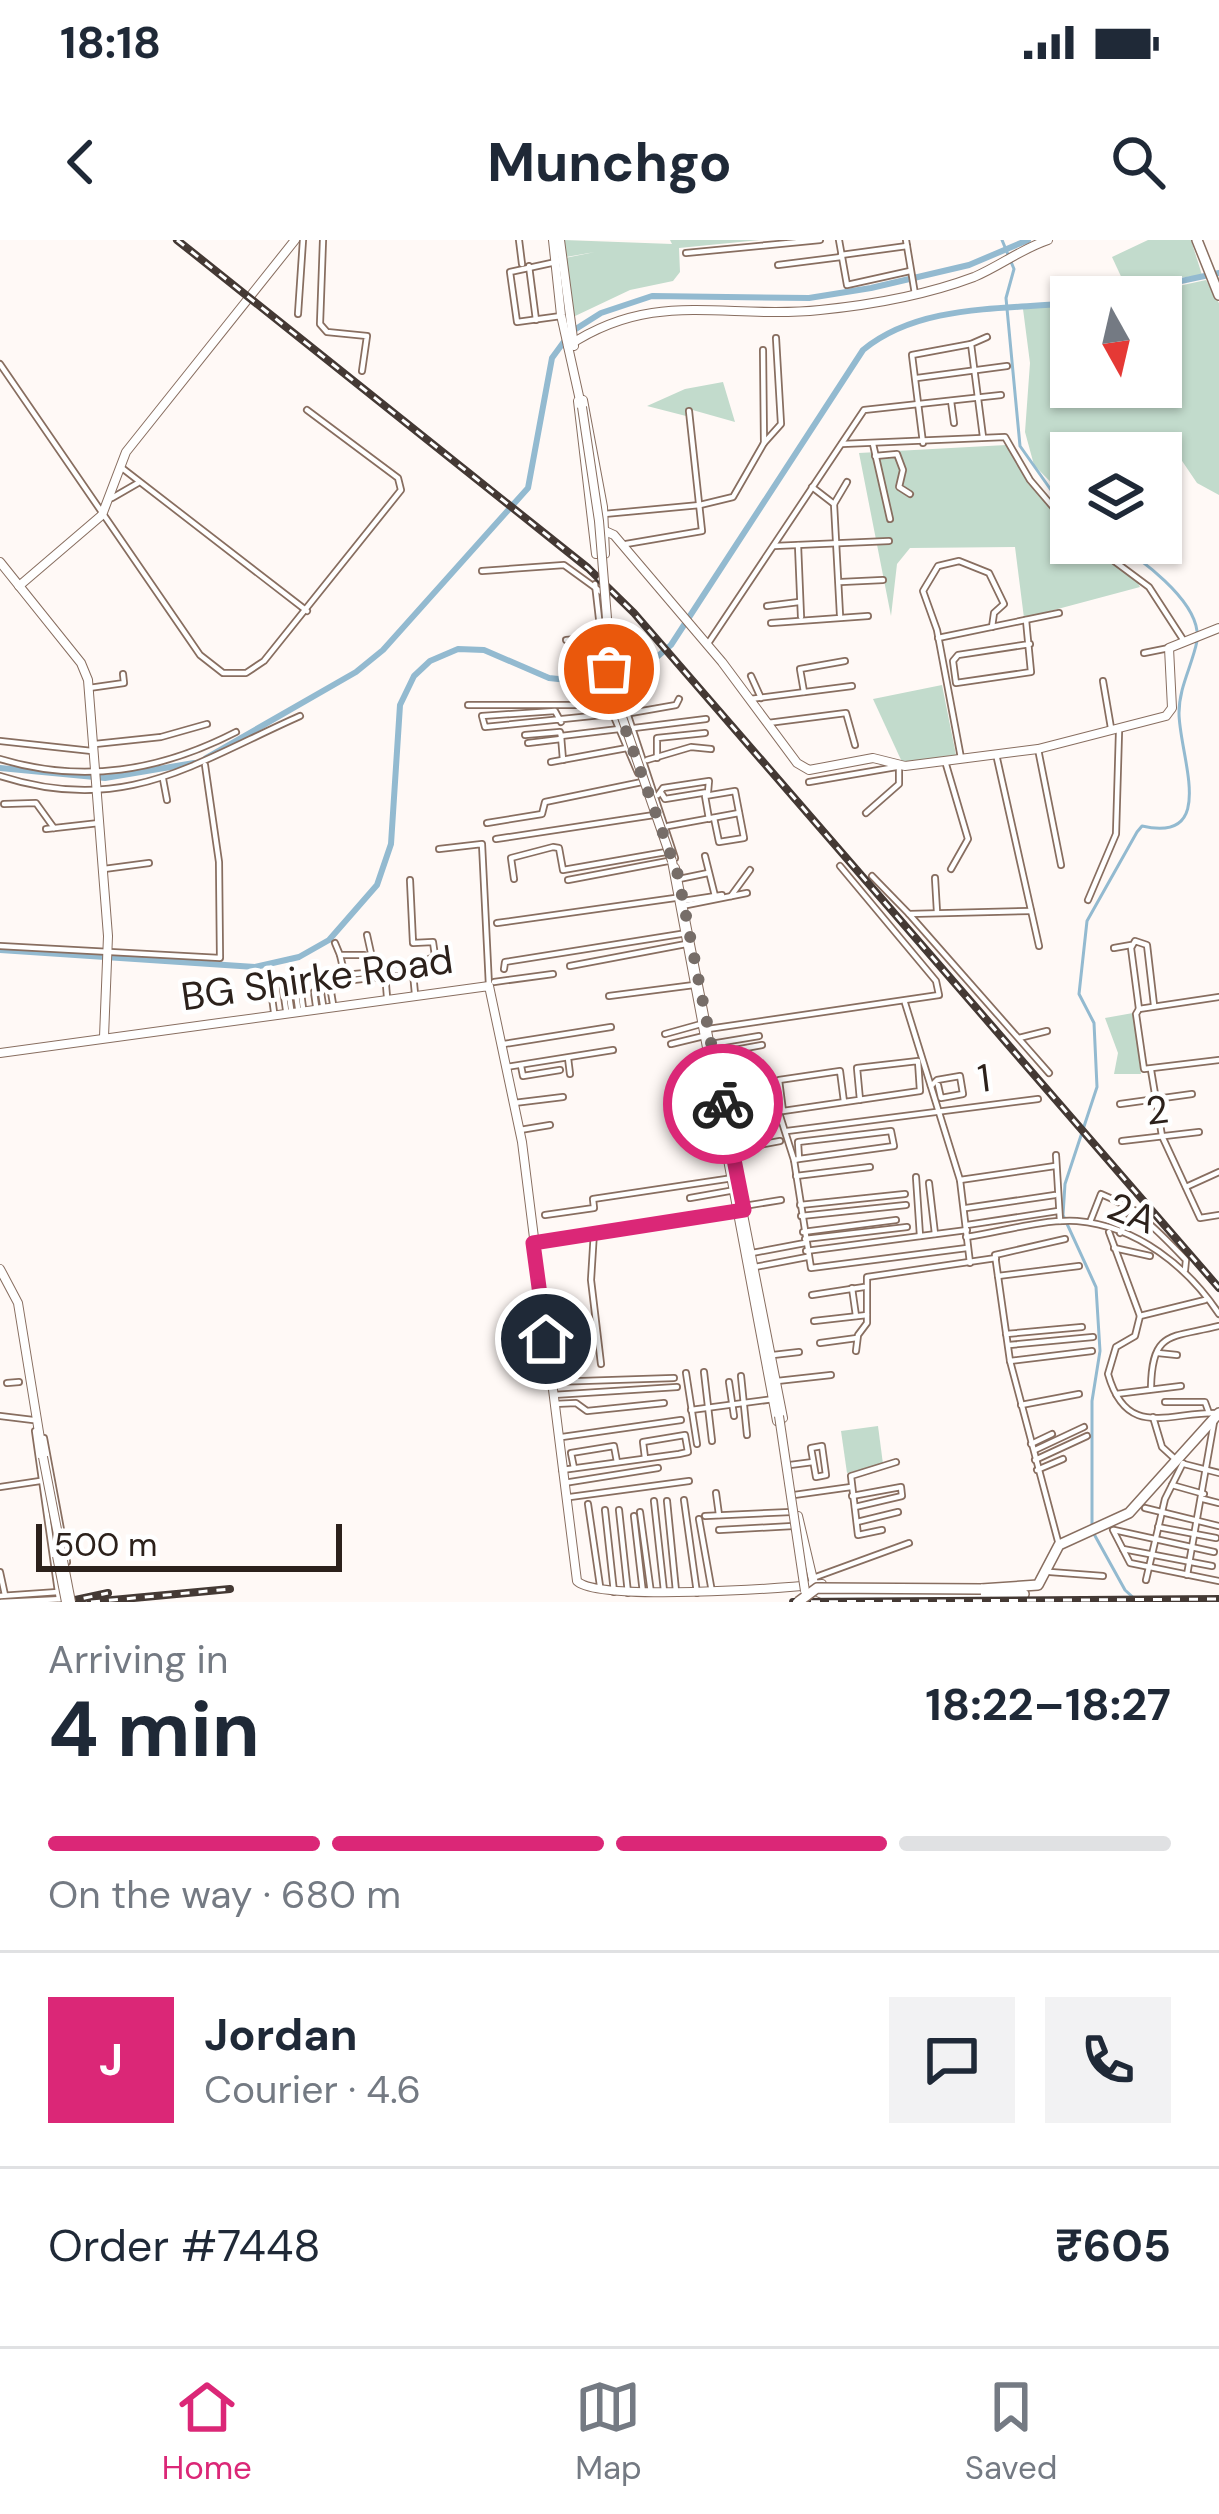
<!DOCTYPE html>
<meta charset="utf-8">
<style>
:root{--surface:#fff;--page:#f2f2f3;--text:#1f2937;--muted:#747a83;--line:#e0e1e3;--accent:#db2777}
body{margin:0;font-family:"DM Sans",sans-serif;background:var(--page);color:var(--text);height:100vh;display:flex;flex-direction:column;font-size:45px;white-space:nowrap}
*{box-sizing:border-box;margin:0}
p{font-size:39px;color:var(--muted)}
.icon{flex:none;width:66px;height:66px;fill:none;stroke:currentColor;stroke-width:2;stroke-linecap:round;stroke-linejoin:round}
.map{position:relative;height:1362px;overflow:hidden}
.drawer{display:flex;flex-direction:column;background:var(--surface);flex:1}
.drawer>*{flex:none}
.needle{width:78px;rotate:172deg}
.fabs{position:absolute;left:1050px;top:36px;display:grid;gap:24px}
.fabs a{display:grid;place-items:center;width:132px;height:132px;border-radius:0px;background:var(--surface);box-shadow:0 3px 9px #0004;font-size:60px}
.scale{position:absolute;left:36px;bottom:30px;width:306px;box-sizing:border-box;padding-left:12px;border:6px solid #2c211b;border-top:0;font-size:33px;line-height:42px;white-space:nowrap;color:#2c211b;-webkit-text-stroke:9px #fff;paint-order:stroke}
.pin{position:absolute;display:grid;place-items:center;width:102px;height:102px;color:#fff;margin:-51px;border:6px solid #fff;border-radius:50%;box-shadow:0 3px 12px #0007}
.courier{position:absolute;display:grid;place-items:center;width:120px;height:120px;margin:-60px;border:9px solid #db2777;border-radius:50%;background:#fff;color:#222;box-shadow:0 3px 15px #0007}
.summary em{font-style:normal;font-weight:700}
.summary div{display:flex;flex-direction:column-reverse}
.summary{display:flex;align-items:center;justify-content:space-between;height:204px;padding:0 48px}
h1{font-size:78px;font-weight:700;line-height:90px}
.bar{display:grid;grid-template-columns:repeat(4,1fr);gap:18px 12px;align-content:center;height:144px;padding:0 48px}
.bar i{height:15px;border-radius:9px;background:var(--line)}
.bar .active{background:var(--accent)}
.bar p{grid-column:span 4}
.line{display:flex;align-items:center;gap:30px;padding:0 48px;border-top:3px solid var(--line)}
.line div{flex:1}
.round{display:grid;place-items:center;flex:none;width:126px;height:126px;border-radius:0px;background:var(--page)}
.status{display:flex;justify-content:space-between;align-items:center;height:84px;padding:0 60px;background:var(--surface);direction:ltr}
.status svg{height:33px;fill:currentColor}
header{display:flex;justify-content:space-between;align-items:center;height:156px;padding:0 48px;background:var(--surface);font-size:54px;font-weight:700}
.tab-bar{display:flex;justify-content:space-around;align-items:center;height:168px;border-top:3px solid var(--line);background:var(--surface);font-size:33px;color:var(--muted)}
.tab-bar a{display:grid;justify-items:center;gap:6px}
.tab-bar .active{color:var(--accent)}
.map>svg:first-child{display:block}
.green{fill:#c2dbcc}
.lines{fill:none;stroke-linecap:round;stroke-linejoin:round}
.stream{stroke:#93bad0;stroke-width:3}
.canal{stroke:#93bad0;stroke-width:6}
.minor-casing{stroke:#886e60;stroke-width:8}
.tertiary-casing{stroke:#886e60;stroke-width:10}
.secondary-casing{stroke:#886e60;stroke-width:12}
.minor{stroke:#fff;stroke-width:4.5}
.tertiary{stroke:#fff;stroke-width:8}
.secondary{stroke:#fff;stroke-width:9}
.rail-casing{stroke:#443934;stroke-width:8}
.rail{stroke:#fff;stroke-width:3;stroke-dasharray:9;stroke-linecap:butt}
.tertiary-bridge-casing{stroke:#886e60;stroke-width:10;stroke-linecap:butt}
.secondary-bridge-casing{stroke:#886e60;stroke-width:12;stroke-linecap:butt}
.tertiary-bridge{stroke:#fff;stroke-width:8}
.secondary-bridge{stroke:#fff;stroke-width:9}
.done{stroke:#766d68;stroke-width:12;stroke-dasharray:0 21.6}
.route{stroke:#db2777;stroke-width:15}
.labels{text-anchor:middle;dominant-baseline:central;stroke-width:9;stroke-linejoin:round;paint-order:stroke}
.street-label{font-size:39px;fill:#2c211b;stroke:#fff}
</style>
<div class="status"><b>18:18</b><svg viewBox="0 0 49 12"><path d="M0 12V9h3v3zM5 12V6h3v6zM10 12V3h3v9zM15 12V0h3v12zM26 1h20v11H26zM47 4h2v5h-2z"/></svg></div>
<header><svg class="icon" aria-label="back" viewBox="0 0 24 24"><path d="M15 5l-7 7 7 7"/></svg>Munchgo<svg class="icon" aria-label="search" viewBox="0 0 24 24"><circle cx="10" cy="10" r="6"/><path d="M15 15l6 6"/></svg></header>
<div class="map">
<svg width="1219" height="1362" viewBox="0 0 1219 1362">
<rect width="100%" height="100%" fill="#fff9f6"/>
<g class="green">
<polygon points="564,0 672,4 670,0 760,0 679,8 680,32 673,41 630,50 573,77 565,18 595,12 566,17"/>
<polygon points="1148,0 1191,0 1202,35 1125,45 1112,17"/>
<polygon points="1206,40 1219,63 1219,255 1197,243 1176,212 1161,216 1071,213 1071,263 1034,225 1025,192 1030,123 1023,69 1071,65 1071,147 1161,147 1161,57 1128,57"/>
<polygon points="723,142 735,182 689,169 686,176 647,166 685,149"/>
<path d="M 1006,205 L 1071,288 L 1071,303 C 1092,303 1132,327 1140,347 L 1024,378 L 1015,307 L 910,308 L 897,324 L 891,376 L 859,213 Z"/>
<polygon points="942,445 956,515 902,522 873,459"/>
<polygon points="1133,773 1141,834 1114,834 1118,813 1105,778"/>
<polygon points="878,1186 883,1224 847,1233 841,1191"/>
</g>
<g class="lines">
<g class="stream">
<polyline points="1002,0 1014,29 1006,58 1020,206 1051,250 1071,267"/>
<path d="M 1114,303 C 1142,319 1193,358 1197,391"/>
<path d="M 1092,1285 L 1092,1161 L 1100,1111 L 1096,1047 L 1063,975 L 1065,944 L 1097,847 L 1094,783 L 1079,754 L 1087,681 L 1137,592 L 1142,586 C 1219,604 1179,515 1179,473 C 1179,447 1192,426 1197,401"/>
<polyline points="1094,1294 1125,1350 1138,1362"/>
</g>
<g class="canal">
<polyline points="1106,57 1219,33"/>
<polyline points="206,518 356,432 383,410 528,248 552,118 571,92 601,73 652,56 809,58 871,48 969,25 1028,0"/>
<polyline points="0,528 105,538 194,523"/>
<path d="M 0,710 L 255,727 L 299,717 L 329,700 L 377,645 L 391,604 L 400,465 L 414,436 L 430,421 L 458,409 L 484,410 L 549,438 L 586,442 L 618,441 L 651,422 L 671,405 L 863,110 C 919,64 1001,70 1071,63"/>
</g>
<g class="minor-casing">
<g id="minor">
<polyline points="323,0 320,84 327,92 367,96 362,131"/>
<polyline points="519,0 522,24"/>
<polyline points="839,0 847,45 910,31"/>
<polyline points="906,0 915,54"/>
<polyline points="686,13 820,0"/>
<polyline points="841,15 907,6"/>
<polyline points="556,22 510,32 517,82 561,76"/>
<polyline points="778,25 841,17"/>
<polyline points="529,26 536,80"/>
<polyline points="298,74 303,0"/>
<polyline points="0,124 200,415 223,433 246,433 264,421 401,250 398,238 307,170"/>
<polyline points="917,138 1007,126"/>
<polyline points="951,161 954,183"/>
<polyline points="983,197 971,104 987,97"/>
<polyline points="764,203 781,184 776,98"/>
<polyline points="923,203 912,115 971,104"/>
<polyline points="842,204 1005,197 1030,240 1071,288"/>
<polyline points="873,204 890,279"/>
<polyline points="875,216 897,214 903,230 899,247 910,254"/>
<polyline points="122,228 307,371"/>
<polyline points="812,247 834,264 840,375"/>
<polyline points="112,258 138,243"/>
<polyline points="834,264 847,242"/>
<polyline points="604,274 700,265 733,257 764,203 763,110"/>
<polyline points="1090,303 1149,347 1184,401"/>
<polyline points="626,304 702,291 689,171"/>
<polyline points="798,305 801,377"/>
<polyline points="774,306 889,301"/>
<polyline points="482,331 564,325 604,354"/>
<polyline points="841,342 883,340"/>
<polyline points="595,344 609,465 638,533"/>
<polyline points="767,366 799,362"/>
<polyline points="1026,380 1031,432 956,443 953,421 958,415 1030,404"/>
<polyline points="771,383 868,376"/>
<polyline points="938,398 1059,373"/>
<polyline points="566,400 600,397"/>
<polyline points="707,405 864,170 1001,155"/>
<polyline points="1144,413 1169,408"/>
<polyline points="615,436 675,618"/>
<polyline points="751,436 761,458"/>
<polyline points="1103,441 1111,488"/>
<polyline points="89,448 124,443 123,434"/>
<polyline points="804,452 800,429 845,421"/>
<polyline points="750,459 852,446"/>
<polyline points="468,465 609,465"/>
<polyline points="625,474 676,465 679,459"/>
<polyline points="561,482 555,471 482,476 485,487 611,474"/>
<polyline points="768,483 846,473 855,505"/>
<polyline points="634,488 706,479"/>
<polyline points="525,495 560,492 561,496"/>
<polyline points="0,501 92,511"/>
<polyline points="528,503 561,499"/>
<polyline points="95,504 161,497 207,484"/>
<polyline points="1038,509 1061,625"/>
<polyline points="996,514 1039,706"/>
<polyline points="657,518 657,498 705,493"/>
<polyline points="961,518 937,390 923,351 938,326 959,321 989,333 1004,364 994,373 992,387"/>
<path d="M 0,519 C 83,544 160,531 236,492"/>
<polyline points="563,520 561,496 619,489"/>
<polyline points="647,520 691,507 711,509"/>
<polyline points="945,521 968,599 951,629"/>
<polyline points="551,522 627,508"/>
<path d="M 0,536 C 124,576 192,524 300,476"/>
<polyline points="163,539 167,560"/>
<polyline points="809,542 902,526"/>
<polyline points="658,555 663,548 709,541 708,552 665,559 662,554"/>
<polyline points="4,564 36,563 54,588"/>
<polyline points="866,573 899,544 899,527"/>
<polyline points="709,579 705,556 735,551 744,598 719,602 714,578"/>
<polyline points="487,583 542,574 545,562 642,542"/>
<polyline points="668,586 739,573"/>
<polyline points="46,589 99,583"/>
<polyline points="496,599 654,575"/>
<polyline points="439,609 482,604 489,746"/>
<polyline points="705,616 715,656"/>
<polyline points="104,629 149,623"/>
<polyline points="872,636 909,674 1031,671"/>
<polyline points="935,638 937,672"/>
<polyline points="514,639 511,618 553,607 559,608 563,630 666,612"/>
<polyline points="679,639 708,633"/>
<polyline points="568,640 668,621"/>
<polyline points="731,656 750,630"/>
<polyline points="1088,660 1116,594 1119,492"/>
<polyline points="683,661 722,655"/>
<polyline points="682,666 747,653"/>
<polyline points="909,674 1049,833"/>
<polyline points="497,683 675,658"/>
<polyline points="367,695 375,731"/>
<polyline points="335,703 340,715 364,715"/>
<polyline points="0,706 220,718 219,622 205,525"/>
<polyline points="1114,708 1131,705"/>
<polyline points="340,715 344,732"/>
<polyline points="570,726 686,704"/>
<polyline points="504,729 505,722 687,693"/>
<polyline points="413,733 415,754"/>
<polyline points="344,735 428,727"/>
<polyline points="345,741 413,733 413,727 435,716 433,702 413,703 410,640"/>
<polyline points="494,742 553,734"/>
<polyline points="300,745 303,768"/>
<polyline points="386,745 387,757"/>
<polyline points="295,746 298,768"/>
<polyline points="320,746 323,765"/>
<polyline points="283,749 286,770"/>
<polyline points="271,750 274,772"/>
<polyline points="314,752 316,766"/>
<polyline points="331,752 333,764"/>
<polyline points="289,755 291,769"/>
<polyline points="609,756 694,745"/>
<polyline points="1219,757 1139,769 1136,774 1144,829 1219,820"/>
<polyline points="905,763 960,940 970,1023"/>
<polyline points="1139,769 1131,708 1135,701 1147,705 1154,765"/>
<polyline points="708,789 939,755 936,741 840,626"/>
<polyline points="665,794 701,784"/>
<polyline points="1019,798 1047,791"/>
<polyline points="504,804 611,787"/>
<polyline points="671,804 704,796"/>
<polyline points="711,804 759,796"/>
<polyline points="713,814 762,805"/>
<polyline points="568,818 570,834"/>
<polyline points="521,826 523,836 560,830"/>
<polyline points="506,827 613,810"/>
<polyline points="1151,830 1162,896 1200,978 1219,975"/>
<polyline points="719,844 769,833"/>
<polyline points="931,846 937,840 960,836 963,854 941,858 938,845"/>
<polyline points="844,862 840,831 779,840 783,871 920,851 918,821 857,828 860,860"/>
<polyline points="514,863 563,857"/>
<polyline points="1120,864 1192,854"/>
<polyline points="724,866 774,857 794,920 811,1028 967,1008"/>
<polyline points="520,890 550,885"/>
<polyline points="787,891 1038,859"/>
<polyline points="1122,901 1199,892"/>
<polyline points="732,910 780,901"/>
<polyline points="1056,915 1060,981"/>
<polyline points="794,920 799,919 894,906 891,891 798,902 799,919"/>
<polyline points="796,936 870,927"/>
<polyline points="916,937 920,996"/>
<polyline points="960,940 1055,926"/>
<polyline points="929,943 935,994"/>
<polyline points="1186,947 1219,932"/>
<polyline points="690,958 735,950"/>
<polyline points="800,965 905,954"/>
<polyline points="744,966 781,960"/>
<polyline points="966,968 1055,955"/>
<polyline points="545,975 594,968 593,959 733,938"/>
<polyline points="801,976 906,965"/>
<path d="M 1090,982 L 1101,954 C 1137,968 1159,992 1186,1020 L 1185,1030"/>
<polyline points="967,985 1058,971"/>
<polyline points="594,992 591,1040 601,1124"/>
<polyline points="803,992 896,980"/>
<polyline points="1109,992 1140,1076"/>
<polyline points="1120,993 1134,970"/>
<path d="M 966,997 C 1001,992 1042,979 1077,981 C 1137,986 1188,1027 1219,1074"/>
<polyline points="805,999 907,987"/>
<polyline points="533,1002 735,971"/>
<polyline points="1114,1008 1150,1016"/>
<polyline points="806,1011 967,990"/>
<polyline points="752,1013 805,1003"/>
<polyline points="755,1027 807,1017"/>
<polyline points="998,1036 1079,1026"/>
<polyline points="852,1048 856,1076"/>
<polyline points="812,1055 864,1047"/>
<path d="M 1205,1060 L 1140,1076 L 1135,1096 L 1116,1107 L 1108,1134 C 1127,1201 1170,1171 1219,1173"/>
<polyline points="542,1067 566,1065"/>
<polyline points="814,1081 867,1075"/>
<polyline points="1006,1094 1082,1087"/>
<polyline points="820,1103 857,1098"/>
<polyline points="1009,1105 1093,1097"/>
<polyline points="856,1111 858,1095 867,1083 867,1037 996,1018"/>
<polyline points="1158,1113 1177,1115"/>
<polyline points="773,1115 799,1112"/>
<polyline points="1010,1121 1092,1111"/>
<polyline points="704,1132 712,1201"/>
<polyline points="686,1133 697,1204"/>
<polyline points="741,1136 747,1195"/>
<polyline points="777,1141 831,1135"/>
<polyline points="551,1142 674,1138"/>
<polyline points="729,1142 734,1176"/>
<polyline points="7,1143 19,1142"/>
<path d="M 1151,1147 C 1152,1090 1171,1098 1219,1086"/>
<polyline points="1116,1154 1181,1146"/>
<polyline points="553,1155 677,1147"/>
<polyline points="1165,1162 1205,1162 1209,1173"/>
<polyline points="554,1164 576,1163 587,1171 664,1163"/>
<polyline points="1021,1165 1079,1154"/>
<polyline points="691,1170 774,1159"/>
<polyline points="0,1176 33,1180"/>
<polyline points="1153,1177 1162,1207 1174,1218"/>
<polyline points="35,1191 59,1359"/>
<polyline points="562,1197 681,1180"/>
<polyline points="44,1198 67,1322"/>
<polyline points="1031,1204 1052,1194"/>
<polygon points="822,1206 826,1235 816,1237 811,1208"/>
<polyline points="1035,1210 1084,1187"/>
<polyline points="1035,1220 1087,1196"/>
<polyline points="1184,1224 1219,1233"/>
<polyline points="790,1225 813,1222"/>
<polyline points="574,1228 571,1213 614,1206 617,1222"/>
<polyline points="562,1230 679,1214 688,1212 685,1195 643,1202 645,1218"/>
<polyline points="1037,1230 1063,1219"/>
<polyline points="564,1243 658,1228"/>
<polyline points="1172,1245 1204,1254"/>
<polyline points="0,1247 40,1241"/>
<polyline points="716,1253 719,1275"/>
<polyline points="794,1255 851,1247"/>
<polyline points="852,1256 901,1247 902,1256 855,1267"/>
<polyline points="570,1257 689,1241"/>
<polyline points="1203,1259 1219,1263"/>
<polyline points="684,1260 697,1353"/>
<polyline points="654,1261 664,1351"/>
<polyline points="667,1261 676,1351"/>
<polyline points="588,1264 600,1346"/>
<polyline points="1145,1268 1219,1286"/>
<polyline points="605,1270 614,1352"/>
<polyline points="619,1270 628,1353"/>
<polyline points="640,1272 651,1353"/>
<polyline points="634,1276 643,1353"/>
<polyline points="705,1276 791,1272"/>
<polyline points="699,1279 712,1352"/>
<polyline points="857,1282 898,1272"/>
<polyline points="1158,1287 1216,1298"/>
<polyline points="719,1290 793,1286"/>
<polyline points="882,1290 858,1295 851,1236 896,1222"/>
<polyline points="1113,1290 1130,1323 1219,1341"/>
<polyline points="1114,1290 1214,1312"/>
<polyline points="1059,1305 1010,1121 995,1015 1065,999"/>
<polyline points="1123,1309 1212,1326"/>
<polyline points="0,1332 5,1355"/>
<polyline points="1050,1332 1103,1336"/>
<polyline points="1187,1335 1214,1182"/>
<polyline points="813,1338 909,1303"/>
<polyline points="1146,1340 1165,1259 1183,1223"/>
<polyline points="0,1356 58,1352"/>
<polyline points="1,1362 63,1359"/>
</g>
</g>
<g class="tertiary-casing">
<g id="tertiary">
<polyline points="553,0 561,75 581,165"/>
<polyline points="560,0 574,106"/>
<path d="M 568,106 C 655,48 725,80 820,70 C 870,65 926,55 974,37 C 1000,26 1021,9 1048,0"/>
<polyline points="578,161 596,314 605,314 603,267 583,160"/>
<polyline points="594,286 614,295 722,422 797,523 809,530 873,518 905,526 1038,509 1166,476 1172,468 1169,408 1219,388"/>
<polyline points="0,322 81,423 88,440 108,696 104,797"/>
<polyline points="19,346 102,275 126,212 295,0"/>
<polyline points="672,621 777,1181"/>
<polyline points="675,628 783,1178"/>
<path d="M 0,813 L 489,746 L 522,902 L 577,1341 C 597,1362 784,1348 822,1344"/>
<polyline points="0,1029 18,1063 43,1217"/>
<polyline points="798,1276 814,1344"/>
<polyline points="811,1349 822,1354 987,1355"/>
</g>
</g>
<g class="secondary-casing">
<g id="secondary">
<polyline points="1197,0 1219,55"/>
<polyline points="981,1349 1038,1345 1059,1305 1129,1273 1219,1173"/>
<polyline points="983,1352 1024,1354"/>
</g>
</g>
<use href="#minor" class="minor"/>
<use href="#tertiary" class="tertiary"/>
<use href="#secondary" class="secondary"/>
<g class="rail-casing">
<g id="rail">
<polyline points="177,0 588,328 634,373 1219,1048"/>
<polyline points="66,1362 108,1353"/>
<polyline points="91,1362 230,1349"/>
<polyline points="793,1362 1219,1359"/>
</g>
</g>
<use href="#rail" class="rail"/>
<g class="tertiary-bridge-casing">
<g id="tertiary-bridge">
<polyline points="582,167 599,281 613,451 672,621"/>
<polyline points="779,1176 805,1351"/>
<polyline points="43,1217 71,1362"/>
<polyline points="57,1316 66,1362"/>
</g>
</g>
<g class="secondary-bridge-casing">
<polyline id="secondary-bridge" points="798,1362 817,1348 981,1349"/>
</g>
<use href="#tertiary-bridge" class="tertiary-bridge"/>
<use href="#secondary-bridge" class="secondary-bridge"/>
</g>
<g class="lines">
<polyline class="done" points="609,429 616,463 678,635 723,864"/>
<polyline class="route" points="546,1099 533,1003 744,970 723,864"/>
</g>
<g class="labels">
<g class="street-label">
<text transform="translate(317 738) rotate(-8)">BG Shirke Road</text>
<text transform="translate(984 838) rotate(-7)">1</text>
<text transform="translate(1157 870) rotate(-7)">2</text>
<text transform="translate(1132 973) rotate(22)">2A</text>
</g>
</g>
</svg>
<div class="fabs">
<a><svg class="needle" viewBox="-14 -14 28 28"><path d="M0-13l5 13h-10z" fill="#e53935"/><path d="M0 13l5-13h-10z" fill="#747a83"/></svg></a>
<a><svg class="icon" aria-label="layers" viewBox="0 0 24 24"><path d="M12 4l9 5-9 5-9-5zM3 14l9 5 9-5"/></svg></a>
</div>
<div class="scale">500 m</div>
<div class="pin" style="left:609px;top:429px;background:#ea580c"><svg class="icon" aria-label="bag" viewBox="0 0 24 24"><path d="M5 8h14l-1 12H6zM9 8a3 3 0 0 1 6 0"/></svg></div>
<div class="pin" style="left:546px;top:1099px;background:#1f2937"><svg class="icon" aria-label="home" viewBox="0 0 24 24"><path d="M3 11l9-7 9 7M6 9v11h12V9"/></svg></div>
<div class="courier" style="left:723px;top:864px"><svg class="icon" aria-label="bike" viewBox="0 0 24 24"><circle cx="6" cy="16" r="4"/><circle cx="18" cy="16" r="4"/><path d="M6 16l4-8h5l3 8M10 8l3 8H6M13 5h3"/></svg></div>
</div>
<section class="drawer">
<div class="summary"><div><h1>4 min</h1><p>Arriving in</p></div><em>18:22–18:27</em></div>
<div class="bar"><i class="active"></i><i class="active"></i><i class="active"></i><i></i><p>On the way · 680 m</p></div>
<div class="line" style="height:216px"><b class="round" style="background:var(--accent);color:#fff">J</b><div><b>Jordan</b><p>Courier · 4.6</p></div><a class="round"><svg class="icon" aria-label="chat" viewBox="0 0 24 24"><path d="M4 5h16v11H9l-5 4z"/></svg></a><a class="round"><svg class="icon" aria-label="phone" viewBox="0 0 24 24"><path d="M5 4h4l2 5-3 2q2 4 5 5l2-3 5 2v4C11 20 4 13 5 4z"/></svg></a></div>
<div class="line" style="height:156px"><div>Order #7448</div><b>₹605</b></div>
</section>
<nav class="tab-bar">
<a class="active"><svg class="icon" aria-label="home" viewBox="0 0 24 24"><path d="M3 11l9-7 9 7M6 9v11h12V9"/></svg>Home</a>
<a><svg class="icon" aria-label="map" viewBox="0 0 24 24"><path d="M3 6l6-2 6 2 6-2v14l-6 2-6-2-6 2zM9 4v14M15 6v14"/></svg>Map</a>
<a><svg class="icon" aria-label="saved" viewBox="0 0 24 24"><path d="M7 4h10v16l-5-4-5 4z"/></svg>Saved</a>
</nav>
